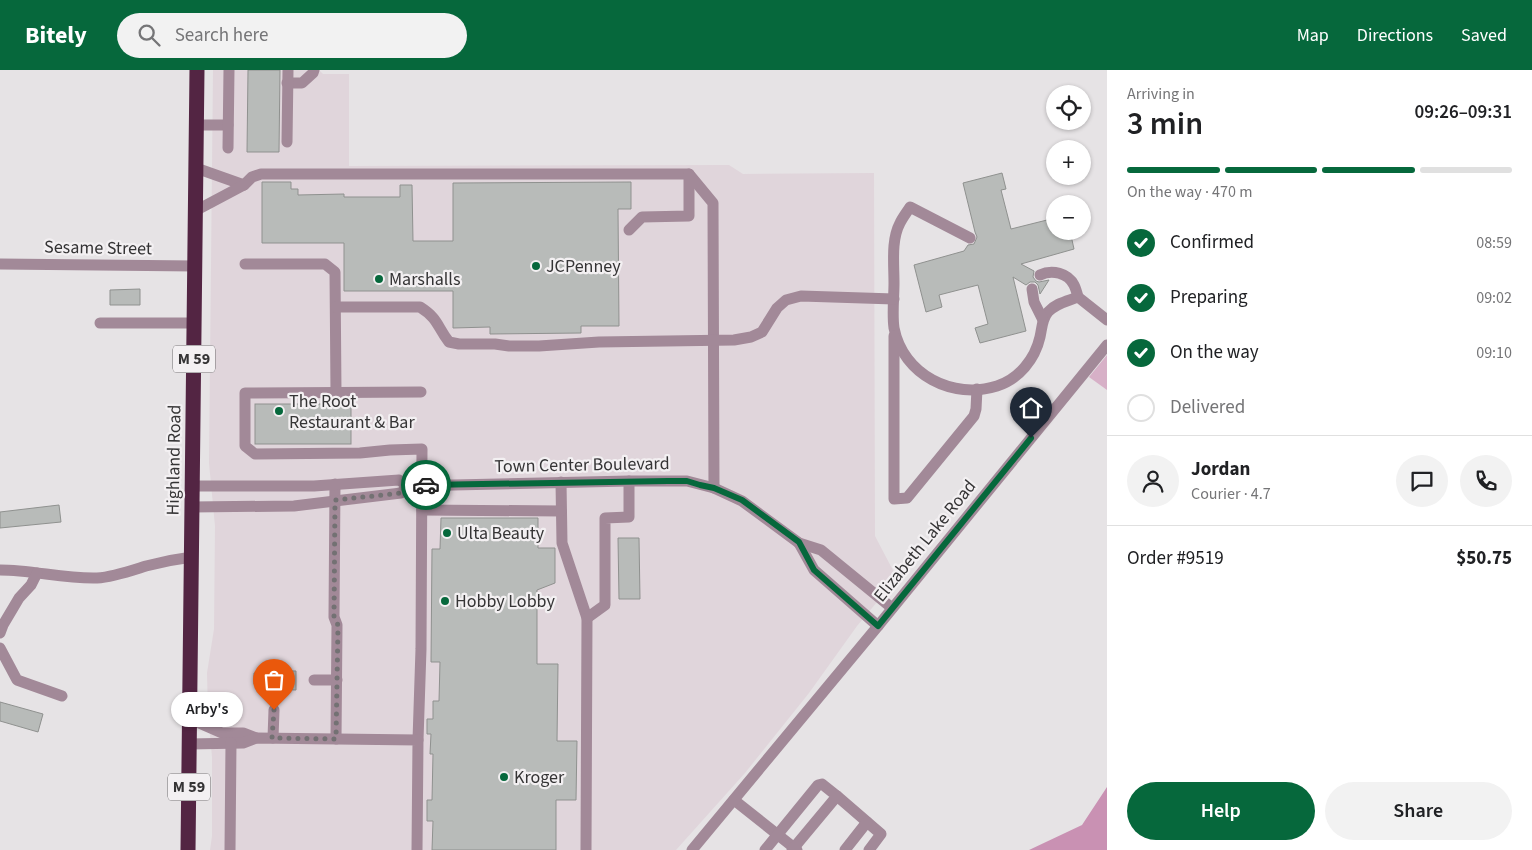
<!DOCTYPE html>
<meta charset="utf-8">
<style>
:root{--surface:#fff;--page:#f2f2f2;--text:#202124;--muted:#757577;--line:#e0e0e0;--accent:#06683c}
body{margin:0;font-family:"Source Sans 3",sans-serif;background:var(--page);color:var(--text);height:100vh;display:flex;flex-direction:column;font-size:19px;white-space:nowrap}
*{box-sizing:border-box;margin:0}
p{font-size:16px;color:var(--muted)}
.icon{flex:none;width:28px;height:28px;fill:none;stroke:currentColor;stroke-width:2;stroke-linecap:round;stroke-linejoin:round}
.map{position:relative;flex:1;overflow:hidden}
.drawer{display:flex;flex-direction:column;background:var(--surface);width:425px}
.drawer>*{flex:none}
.fabs{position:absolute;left:1046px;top:15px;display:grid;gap:10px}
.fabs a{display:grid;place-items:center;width:45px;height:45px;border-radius:50%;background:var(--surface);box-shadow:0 1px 4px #0004;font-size:25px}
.pin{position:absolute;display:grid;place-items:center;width:42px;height:42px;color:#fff;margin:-51px -21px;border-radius:50% 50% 50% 0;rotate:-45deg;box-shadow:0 0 5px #0007}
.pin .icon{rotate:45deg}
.courier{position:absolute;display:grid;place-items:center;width:50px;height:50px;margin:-25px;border:4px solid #06683c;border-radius:50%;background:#fff;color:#222;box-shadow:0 1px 6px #0007}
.bubble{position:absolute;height:35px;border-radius:18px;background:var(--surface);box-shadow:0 1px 4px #0004;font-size:16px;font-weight:600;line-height:35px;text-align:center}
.summary em{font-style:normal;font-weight:600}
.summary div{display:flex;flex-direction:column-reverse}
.summary{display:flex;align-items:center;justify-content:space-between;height:85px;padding:0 20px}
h1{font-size:32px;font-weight:600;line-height:38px}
.bar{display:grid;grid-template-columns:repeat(4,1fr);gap:8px 5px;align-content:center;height:60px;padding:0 20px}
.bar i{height:6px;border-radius:4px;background:var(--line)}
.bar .active{background:var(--accent)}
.bar p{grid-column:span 4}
.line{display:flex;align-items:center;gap:12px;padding:0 20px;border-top:1px solid var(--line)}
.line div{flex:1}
.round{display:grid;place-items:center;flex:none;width:52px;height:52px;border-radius:26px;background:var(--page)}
ol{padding:0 20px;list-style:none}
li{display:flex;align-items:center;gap:15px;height:55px}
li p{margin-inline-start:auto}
li .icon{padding:5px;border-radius:50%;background:var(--accent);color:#fff;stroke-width:4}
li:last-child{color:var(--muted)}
li i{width:28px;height:28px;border:2px solid var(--line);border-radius:50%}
.button{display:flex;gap:10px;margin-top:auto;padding:10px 20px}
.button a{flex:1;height:58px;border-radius:30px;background:var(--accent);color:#fff;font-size:20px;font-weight:600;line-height:58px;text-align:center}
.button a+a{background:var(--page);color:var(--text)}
header{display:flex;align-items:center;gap:30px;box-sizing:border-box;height:70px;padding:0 25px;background:var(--accent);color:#fff}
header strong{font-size:24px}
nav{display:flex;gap:28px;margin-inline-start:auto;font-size:18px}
.search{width:350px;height:45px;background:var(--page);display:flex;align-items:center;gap:12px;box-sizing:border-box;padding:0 18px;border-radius:28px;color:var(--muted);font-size:19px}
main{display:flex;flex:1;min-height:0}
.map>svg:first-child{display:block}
.built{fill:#e0d5db}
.green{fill:#d7b0c7}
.forest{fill:#c991b3}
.building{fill:#b8bbb9;stroke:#8f918f}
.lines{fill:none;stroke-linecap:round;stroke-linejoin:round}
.minor{stroke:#a28998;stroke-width:11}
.highway{stroke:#532543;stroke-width:15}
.done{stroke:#737173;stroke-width:5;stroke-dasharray:0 9}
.route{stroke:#06683c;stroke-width:6}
.poi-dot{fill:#06683c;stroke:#f3f0f2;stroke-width:2}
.labels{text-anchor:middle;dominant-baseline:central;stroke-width:4.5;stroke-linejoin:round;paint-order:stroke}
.shield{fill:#f3f0f2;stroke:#6e6c6e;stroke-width:1}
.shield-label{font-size:16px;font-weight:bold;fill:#353435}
.street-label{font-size:18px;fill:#353435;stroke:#f3f0f2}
.poi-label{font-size:18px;fill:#353435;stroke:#f3f0f2;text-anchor:start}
</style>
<header>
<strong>Bitely</strong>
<div class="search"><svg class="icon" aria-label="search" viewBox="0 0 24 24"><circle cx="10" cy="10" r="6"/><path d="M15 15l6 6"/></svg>Search here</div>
<nav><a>Map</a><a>Directions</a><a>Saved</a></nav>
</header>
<main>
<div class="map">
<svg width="1107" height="780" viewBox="0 0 1107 780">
<rect width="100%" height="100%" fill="#e6e3e5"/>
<polygon class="built" points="213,0 319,0 323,4 349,4 349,96 729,95 743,104 874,103 875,466 897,508 857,556 809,623 745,703 676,780 210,780 212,766 212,687 208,643 207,603 214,559 215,456 209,393"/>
<polygon class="green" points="1107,285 1107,320 1089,307"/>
<polygon class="forest" points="1107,717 1107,780 1029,780 1082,755"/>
<g class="building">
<polygon points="248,0 280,0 279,82 247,82"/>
<polygon points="1002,103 1006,119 1001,120 1011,159 1055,148 1055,161 1070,161 1074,179 1021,194 1034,201 1033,207 1036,211 1039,212 1049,210 1040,224 1038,215 1035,212 1030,212 1026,215 1013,207 1026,261 980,273 975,258 988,254 978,215 939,225 942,237 926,242 914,195 964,181 968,175 974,174 977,167 975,162 963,113"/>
<polygon points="262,112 291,112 291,119 298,119 298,125 344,124 344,127 400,127 400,115 412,115 413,171 453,171 453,113 631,112 631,139 618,139 619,256 581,256 581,263 490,264 490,257 453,258 453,221 344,221 344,173 262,173"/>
<polygon points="140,219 140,235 110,235 110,220"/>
<rect x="255" y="334" width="96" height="40"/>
<polygon points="59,435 61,452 0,458 0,442"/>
<polygon points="441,448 538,448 538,478 555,478 555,513 537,520 537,594 558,594 557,671 577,671 576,730 556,730 556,780 432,780 433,751 427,751 427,730 432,730 433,684 430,684 431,664 427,664 427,649 433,649 433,631 439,631 440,592 431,592 432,479 440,479"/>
<polygon points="618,468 639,468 640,529 619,529"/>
<polygon points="268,599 279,599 279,601 296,601 296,620 267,619 267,616 256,616 256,614 254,614 254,603 256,603 256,601 268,601"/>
<polygon points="0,632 43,644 38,662 0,651"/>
</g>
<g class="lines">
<g class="minor">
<polyline points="287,13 302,13 313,3 314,0"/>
<polyline points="196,55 228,55"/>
<polyline points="287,72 288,0"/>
<polyline points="228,78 229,0"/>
<polyline points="196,98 244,115"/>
<polyline points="195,141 244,115 252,107 261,104 689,104 713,133 714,418"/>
<polyline points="629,160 642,147 689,146 689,104"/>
<path d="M 970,168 L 910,137 C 907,142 903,147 900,153 C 891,170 894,193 894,213 C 894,227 892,244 894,258 C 903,305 953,330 997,316 C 1019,309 1035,289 1040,267 C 1042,258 1042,249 1048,242 C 1056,233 1068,231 1078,227 L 1107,250"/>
<polyline points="0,194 195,196"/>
<polyline points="245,194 325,194 335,202 336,322"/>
<path d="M 1040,205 C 1052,199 1068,203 1074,215 C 1076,219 1077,223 1078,227"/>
<polyline points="1032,219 1034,232 1043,250"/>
<path d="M 336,237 L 420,237 C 439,249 437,257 449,272 L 459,274 L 495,274 L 509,276 L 539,276 L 599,272 L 734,270 L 751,267 L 762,262 L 777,238 L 786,230 L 801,226 L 894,229"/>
<polyline points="100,253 194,253"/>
<polyline points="894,266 894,429 907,428 974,346 976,339 977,319"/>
<polyline points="561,412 562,473 587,548 586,780"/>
<polyline points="335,414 334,547 337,555 336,669"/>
<polyline points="192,416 314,416 399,410 408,416 629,411 687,411 714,418 742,431 799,473 821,480 892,538"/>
<polyline points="192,437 294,436 401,423 408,416"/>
<polyline points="422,440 561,441"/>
<polyline points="799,473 814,500 878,556"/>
<path d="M 0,500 C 33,500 64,509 97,508 C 113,507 130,501 146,496 C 161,492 176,489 192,487"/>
<polyline points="587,548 605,535 605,448 629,447 629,411"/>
<polyline points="0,563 3,555 19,528 31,515 37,503"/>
<polyline points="0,578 17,610 62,626"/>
<polyline points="314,610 337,610"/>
<polyline points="190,649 222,663 243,663 256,668"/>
<polyline points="273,668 274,640"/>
<polyline points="418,670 421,579 422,379 390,380 360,383 255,384 245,376 245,323 421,322"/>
<polyline points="189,674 243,673 256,668 418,670 417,780"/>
<polyline points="837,726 881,764 869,780"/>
<polyline points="734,730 797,780"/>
<polyline points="230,780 231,673"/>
<polyline points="692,780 878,556 1107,275"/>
<polyline points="765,780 818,715 822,714 837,726 792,780"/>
<polyline points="845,780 867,752"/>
</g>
<polyline class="highway" points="188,780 197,0"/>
</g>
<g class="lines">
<polyline class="done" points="274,640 272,668 336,669 338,555 334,547 335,430 402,423 408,416 426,415"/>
<polyline class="route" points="426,415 668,411 687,411 700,415 714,418 742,430 799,472 814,500 878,556 1031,368"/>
</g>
<g class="poi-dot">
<circle cx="536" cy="196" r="5"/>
<circle cx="379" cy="209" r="5"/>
<circle cx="279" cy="341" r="5"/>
<circle cx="447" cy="463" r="5"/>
<circle cx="445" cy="531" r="5"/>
<circle cx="504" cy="707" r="5"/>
</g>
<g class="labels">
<g class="shield">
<rect x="173" y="275.5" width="42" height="27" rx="4"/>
<rect x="168" y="703.5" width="42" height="27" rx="4"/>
</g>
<g class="shield-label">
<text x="194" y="289">M 59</text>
<text x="189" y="717">M 59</text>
</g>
<g class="street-label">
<text transform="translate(98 178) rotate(1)">Sesame Street</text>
<text transform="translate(174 390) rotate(-89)">Highland Road</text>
<text transform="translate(582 395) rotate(-1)">Town Center Boulevard</text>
<text transform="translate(925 471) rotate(-51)">Elizabeth Lake Road</text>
</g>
<g class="poi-label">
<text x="546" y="196">JCPenney</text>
<text x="389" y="209">Marshalls</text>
<text x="289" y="331">The Root<tspan x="289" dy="21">Restaurant &amp; Bar</tspan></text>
<text x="457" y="463">Ulta Beauty</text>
<text x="455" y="531">Hobby Lobby</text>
<text x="514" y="707">Kroger</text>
</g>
</g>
</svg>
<div class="fabs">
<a><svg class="icon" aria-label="locate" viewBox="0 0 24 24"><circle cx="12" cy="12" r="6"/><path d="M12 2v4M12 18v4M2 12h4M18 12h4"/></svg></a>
<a>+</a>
<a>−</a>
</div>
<div class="pin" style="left:274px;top:640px;background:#ea580c"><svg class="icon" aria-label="bag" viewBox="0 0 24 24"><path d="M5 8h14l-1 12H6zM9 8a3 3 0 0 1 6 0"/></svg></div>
<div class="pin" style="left:1031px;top:368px;background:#1f2937"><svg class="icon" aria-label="home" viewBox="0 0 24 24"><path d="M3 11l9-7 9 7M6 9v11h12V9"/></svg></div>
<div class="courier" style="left:426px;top:415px"><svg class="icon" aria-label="car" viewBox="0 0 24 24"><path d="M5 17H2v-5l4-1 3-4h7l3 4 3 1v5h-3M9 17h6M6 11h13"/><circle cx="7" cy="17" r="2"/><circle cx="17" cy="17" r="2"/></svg></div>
<div class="bubble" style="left:171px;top:622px;width:72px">Arby's</div>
</div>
<section class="drawer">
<div class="summary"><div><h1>3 min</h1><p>Arriving in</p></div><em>09:26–09:31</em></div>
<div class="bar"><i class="active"></i><i class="active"></i><i class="active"></i><i></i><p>On the way · 470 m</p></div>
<ol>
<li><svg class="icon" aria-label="check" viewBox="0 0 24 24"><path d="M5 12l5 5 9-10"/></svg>Confirmed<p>08:59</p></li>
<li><svg class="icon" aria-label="check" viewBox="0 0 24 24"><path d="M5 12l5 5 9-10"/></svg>Preparing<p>09:02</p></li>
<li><svg class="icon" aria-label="check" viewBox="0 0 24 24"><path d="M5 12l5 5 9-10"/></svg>On the way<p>09:10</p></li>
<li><i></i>Delivered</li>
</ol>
<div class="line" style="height:90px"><a class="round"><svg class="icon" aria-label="person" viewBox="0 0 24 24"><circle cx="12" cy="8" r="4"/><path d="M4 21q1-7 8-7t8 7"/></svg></a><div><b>Jordan</b><p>Courier · 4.7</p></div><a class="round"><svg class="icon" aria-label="chat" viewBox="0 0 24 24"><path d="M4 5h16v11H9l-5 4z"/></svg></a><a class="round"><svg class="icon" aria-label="phone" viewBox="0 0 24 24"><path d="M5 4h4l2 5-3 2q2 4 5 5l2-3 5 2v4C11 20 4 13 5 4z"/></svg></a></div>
<div class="line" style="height:65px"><div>Order #9519</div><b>$50.75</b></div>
<div class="button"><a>Help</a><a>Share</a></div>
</section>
</main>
